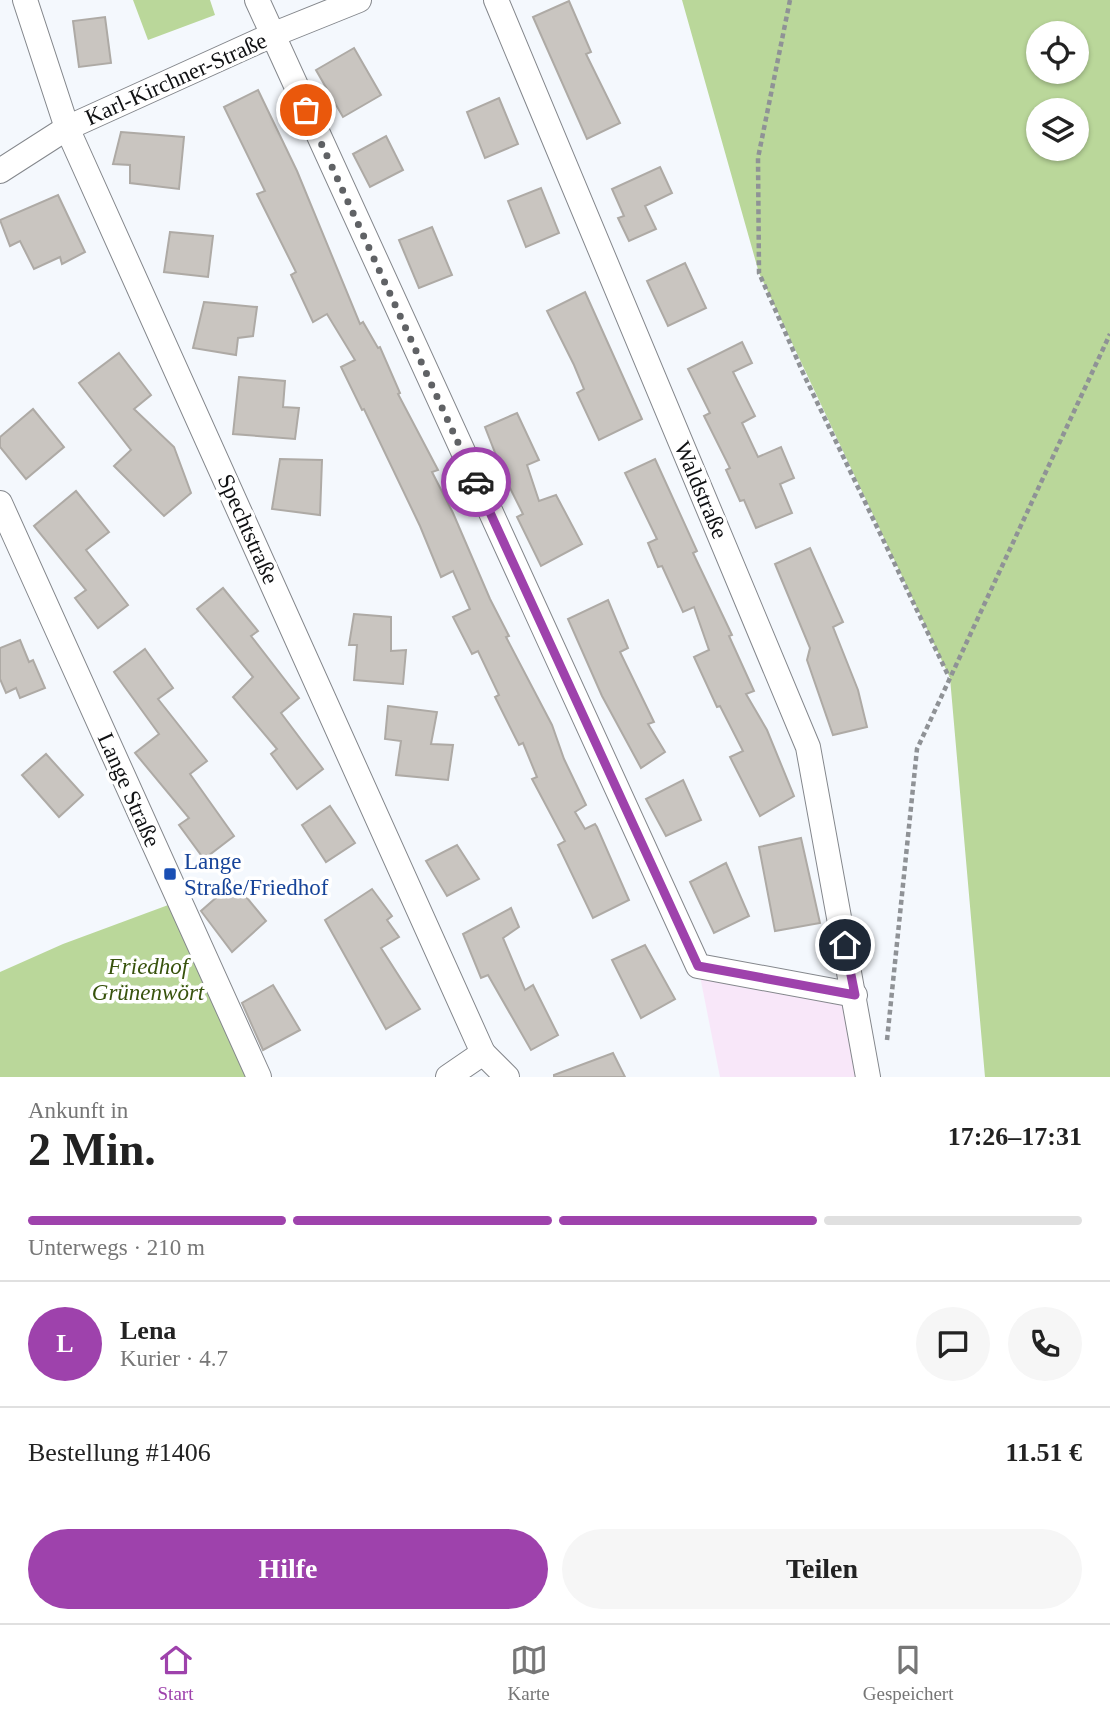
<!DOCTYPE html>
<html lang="de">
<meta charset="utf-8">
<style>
:root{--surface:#fff;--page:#f6f6f6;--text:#222;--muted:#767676;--line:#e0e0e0;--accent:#9e42ac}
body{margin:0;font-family:"Times New Roman",serif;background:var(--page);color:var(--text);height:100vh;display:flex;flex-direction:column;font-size:26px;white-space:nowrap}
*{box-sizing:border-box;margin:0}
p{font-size:23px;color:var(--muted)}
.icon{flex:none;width:38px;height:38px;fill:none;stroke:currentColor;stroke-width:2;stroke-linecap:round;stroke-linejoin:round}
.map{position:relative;height:1077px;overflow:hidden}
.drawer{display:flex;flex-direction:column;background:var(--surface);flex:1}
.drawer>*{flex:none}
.fabs{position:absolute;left:1026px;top:21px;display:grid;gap:14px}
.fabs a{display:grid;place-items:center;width:63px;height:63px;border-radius:50%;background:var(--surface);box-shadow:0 2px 5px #0004;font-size:35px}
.pin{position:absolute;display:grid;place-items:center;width:60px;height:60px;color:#fff;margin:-30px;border:4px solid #fff;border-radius:50%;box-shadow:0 2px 7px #0007}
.courier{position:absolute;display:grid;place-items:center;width:70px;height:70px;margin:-35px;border:5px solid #9e42ac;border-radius:50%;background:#fff;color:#222;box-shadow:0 2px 9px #0007}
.overview em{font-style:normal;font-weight:700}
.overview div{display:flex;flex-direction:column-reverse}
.overview{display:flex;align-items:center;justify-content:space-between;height:119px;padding:0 28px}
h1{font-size:46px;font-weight:700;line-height:52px}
.bar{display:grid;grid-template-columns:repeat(4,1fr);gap:10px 7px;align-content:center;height:84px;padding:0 28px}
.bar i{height:9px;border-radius:5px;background:var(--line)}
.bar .current{background:var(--accent)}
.bar p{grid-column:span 4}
.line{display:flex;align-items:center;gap:18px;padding:0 28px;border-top:2px solid var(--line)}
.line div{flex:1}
.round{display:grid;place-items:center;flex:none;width:74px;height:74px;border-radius:37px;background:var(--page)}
.primary-button{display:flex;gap:14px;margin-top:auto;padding:14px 28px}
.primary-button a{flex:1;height:80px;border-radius:42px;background:var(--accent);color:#fff;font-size:28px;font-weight:700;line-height:80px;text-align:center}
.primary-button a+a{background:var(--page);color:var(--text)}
.dock{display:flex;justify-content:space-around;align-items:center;height:98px;border-top:2px solid var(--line);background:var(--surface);font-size:19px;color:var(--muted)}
.dock a{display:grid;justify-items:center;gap:4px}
.dock .current{color:var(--accent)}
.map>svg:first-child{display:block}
.commercial{fill:#f8e7f9}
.green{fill:#bad79a;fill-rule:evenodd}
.building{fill:#c9c5c0;stroke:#aeaaa5;stroke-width:2}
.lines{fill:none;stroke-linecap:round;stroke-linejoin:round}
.minor-casing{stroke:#84878c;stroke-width:26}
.path{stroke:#8f9296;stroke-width:4.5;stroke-dasharray:5 3.5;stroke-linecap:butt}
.minor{stroke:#fff;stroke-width:24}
.done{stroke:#606265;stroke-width:7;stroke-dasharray:0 12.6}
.route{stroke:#9e42ac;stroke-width:9}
.transit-dot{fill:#1a4fb4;stroke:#fff;stroke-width:2.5}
.labels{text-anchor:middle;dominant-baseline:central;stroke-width:7;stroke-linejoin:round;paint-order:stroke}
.street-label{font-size:23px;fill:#101113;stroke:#fff}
.transit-label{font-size:23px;fill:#164399;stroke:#fff;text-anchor:start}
.park-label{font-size:23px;font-style:italic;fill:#38530d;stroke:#fff}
</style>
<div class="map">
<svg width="1110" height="1077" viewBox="0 0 1110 1077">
<rect width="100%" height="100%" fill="#f4f8fd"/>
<polygon class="commercial" points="698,966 855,995 868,1077 720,1077"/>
<g class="green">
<polygon points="133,0 210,0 215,15 148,40"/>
<path d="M 682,0 L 1110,0 L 1110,1077 L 985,1077 L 950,678 L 759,273 ZM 1076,33 L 1076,72 L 1038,72 L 1038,33 ZM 1076,110 L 1076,149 L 1038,149 L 1038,110 Z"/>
<polygon points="179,901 259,1077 0,1077 0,972 63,944"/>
</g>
<g class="building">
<polygon points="569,1 591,52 586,54 620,123 587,139 533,17"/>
<polygon points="105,17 111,63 79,67 73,21"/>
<polygon points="354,48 381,95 343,117 316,70"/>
<polygon points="258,90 297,171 360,324 363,322 378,348 380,347 400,393 398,394 438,470 432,472 453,513 490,599 509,636 506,637 552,725 564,759 586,805 575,812 585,829 595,824 597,827 629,900 593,918 558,845 565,841 532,779 537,777 523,743 519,745 495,697 499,695 478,651 472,654 453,617 470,609 453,571 441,577 420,526 364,409 362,410 341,367 355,360 327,314 313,322 291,275 296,272 257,194 265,191 224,107"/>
<polygon points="499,98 518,144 485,158 467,112"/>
<polygon points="121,132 184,137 179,189 130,183 130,165 113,164"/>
<polygon points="386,136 403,170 370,187 353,154"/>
<polygon points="660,167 672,193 645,206 656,229 629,241 618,218 624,216 612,189"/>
<polygon points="541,188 559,233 526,247 508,201"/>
<polygon points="58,195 85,252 62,264 60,257 34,269 20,241 10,246 0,220"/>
<polygon points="432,227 452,275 419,288 399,240"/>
<polygon points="170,232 213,236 208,277 164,272"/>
<polygon points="685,263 706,308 668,326 647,281"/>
<polygon points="585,292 642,419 599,440 577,393 584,389 574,365 547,311"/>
<polygon points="204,302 257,307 253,336 238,338 236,355 193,348"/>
<polygon points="742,342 752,363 733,372 755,416 742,423 758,457 781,447 794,478 780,484 792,513 756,528 744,500 740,501 726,470 730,468 704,416 710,413 688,369"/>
<polygon points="119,353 151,395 134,409 174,447 191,493 164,516 114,466 131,450 79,383"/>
<polygon points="239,377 285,381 283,407 299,408 295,439 233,434"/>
<polygon points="33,409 64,447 26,479 0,447 0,437"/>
<polygon points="517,413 539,460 527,465 539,501 556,495 582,544 541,566 517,517 523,514 505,478 485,427"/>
<polygon points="280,459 322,460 320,515 272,509"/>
<polygon points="655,459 697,551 693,553 732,635 729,636 754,691 746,694 767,730 794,796 760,816 730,757 743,751 720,706 717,707 694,657 709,650 694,607 683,612 662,566 658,567 648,543 657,539 625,473"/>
<polygon points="76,491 109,532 86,550 128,605 98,628 75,598 86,590 34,526"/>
<polygon points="810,548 843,622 833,627 858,690 867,727 833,735 807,660 810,648 775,564"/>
<polygon points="223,588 258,631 251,636 299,698 281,713 323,769 297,789 271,754 277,749 233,697 253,677 197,609"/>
<polygon points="608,600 628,648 620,652 654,722 648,724 665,752 641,768 602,696 568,619"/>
<polygon points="354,614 391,617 391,651 406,650 403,684 354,680 357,645 349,645"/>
<polygon points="20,640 29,662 33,660 45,688 20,698 16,688 6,693 0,679 0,648"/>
<polygon points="145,649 173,688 158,699 207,761 190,774 234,836 204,859 179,825 189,818 135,753 159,734 114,672"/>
<polygon points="388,706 437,712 431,744 453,745 448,780 396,775 401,741 385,739"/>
<polygon points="46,754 83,795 59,817 22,775"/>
<polygon points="683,780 701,820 666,836 646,799"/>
<polygon points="330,806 355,843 326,862 302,825"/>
<polygon points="801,838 820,923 775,931 759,847"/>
<polygon points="457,845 479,879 447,896 426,861"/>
<polygon points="726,863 749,916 714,933 690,882"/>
<polygon points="234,882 266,921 232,952 201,911"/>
<polygon points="372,889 392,916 387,920 399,937 381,948 420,1009 386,1029 325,920"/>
<polygon points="511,908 519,927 503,938 525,990 533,985 558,1035 531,1050 488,975 481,978 463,934"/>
<polygon points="645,945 675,999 641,1018 612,960"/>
<polygon points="273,985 300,1030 263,1050 242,1003"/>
<polygon points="613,1053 625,1077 554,1077 554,1075"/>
</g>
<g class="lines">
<g class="minor-casing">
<g id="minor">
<polyline points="25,0 67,128 483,1053"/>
<polyline points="257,0 698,966 855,995"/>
<polyline points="496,0 808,747 868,1077"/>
<polyline points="0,171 67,128 272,35 359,0"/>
<polyline points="0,503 259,1077"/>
<polyline points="448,1077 483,1053 507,1077"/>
</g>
</g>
<g class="path">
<polyline points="790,0 758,158 759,273 804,375 949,677"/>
<polyline points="887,1040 917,749 1110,334"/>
</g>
<use href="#minor" class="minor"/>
</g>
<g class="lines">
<polyline class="done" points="306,110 476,482"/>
<polyline class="route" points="476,482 698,966 855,995 845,945"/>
</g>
<rect class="transit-dot" x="163" y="867" width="14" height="14" rx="3.5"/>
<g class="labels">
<g class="street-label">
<text transform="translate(176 79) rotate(-24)">Karl-Kirchner-Straße</text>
<text transform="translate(701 490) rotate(67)">Waldstraße</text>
<text transform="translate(248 529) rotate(66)">Spechtstraße</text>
<text transform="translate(129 790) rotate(66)">Lange Straße</text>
</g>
<g class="transit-label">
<text x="184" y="861">Lange<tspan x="184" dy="26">Straße/Friedhof</tspan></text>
</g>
<g class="park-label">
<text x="148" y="966">Friedhof<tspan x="148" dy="26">Grünenwört</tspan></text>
</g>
</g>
</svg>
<div class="fabs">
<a><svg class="icon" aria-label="locate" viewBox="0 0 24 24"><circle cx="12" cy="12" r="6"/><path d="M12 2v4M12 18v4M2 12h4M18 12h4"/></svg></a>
<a><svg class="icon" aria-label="layers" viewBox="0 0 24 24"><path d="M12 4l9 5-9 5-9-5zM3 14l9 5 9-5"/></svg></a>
</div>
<div class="pin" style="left:306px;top:110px;background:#ea580c"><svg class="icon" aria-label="bag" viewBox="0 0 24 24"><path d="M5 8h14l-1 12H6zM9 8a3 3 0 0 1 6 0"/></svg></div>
<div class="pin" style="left:845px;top:945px;background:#1f2937"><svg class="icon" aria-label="home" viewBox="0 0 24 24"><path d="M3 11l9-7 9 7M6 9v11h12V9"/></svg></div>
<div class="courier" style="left:476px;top:482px"><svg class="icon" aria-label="car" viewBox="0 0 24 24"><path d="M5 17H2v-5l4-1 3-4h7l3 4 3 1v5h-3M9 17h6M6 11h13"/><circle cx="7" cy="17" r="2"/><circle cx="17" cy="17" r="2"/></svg></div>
</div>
<section class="drawer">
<div class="overview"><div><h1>2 Min.</h1><p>Ankunft in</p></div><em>17:26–17:31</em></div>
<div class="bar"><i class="current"></i><i class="current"></i><i class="current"></i><i></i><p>Unterwegs · 210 m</p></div>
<div class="line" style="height:126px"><b class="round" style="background:var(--accent);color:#fff">L</b><div><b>Lena</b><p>Kurier · 4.7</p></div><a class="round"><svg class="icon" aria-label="chat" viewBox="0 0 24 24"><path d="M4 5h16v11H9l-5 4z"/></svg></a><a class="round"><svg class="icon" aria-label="phone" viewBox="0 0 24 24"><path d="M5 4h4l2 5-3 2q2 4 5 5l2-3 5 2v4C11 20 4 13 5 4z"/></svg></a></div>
<div class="line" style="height:91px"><div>Bestellung #1406</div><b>11.51 €</b></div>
<div class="primary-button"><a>Hilfe</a><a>Teilen</a></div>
</section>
<nav class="dock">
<a class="current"><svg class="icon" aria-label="home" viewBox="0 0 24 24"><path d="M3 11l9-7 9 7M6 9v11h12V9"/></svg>Start</a>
<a><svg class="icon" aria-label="map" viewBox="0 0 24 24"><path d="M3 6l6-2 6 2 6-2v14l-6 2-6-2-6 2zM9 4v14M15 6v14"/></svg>Karte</a>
<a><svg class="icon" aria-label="saved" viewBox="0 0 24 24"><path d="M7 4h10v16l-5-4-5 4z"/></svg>Gespeichert</a>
</nav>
